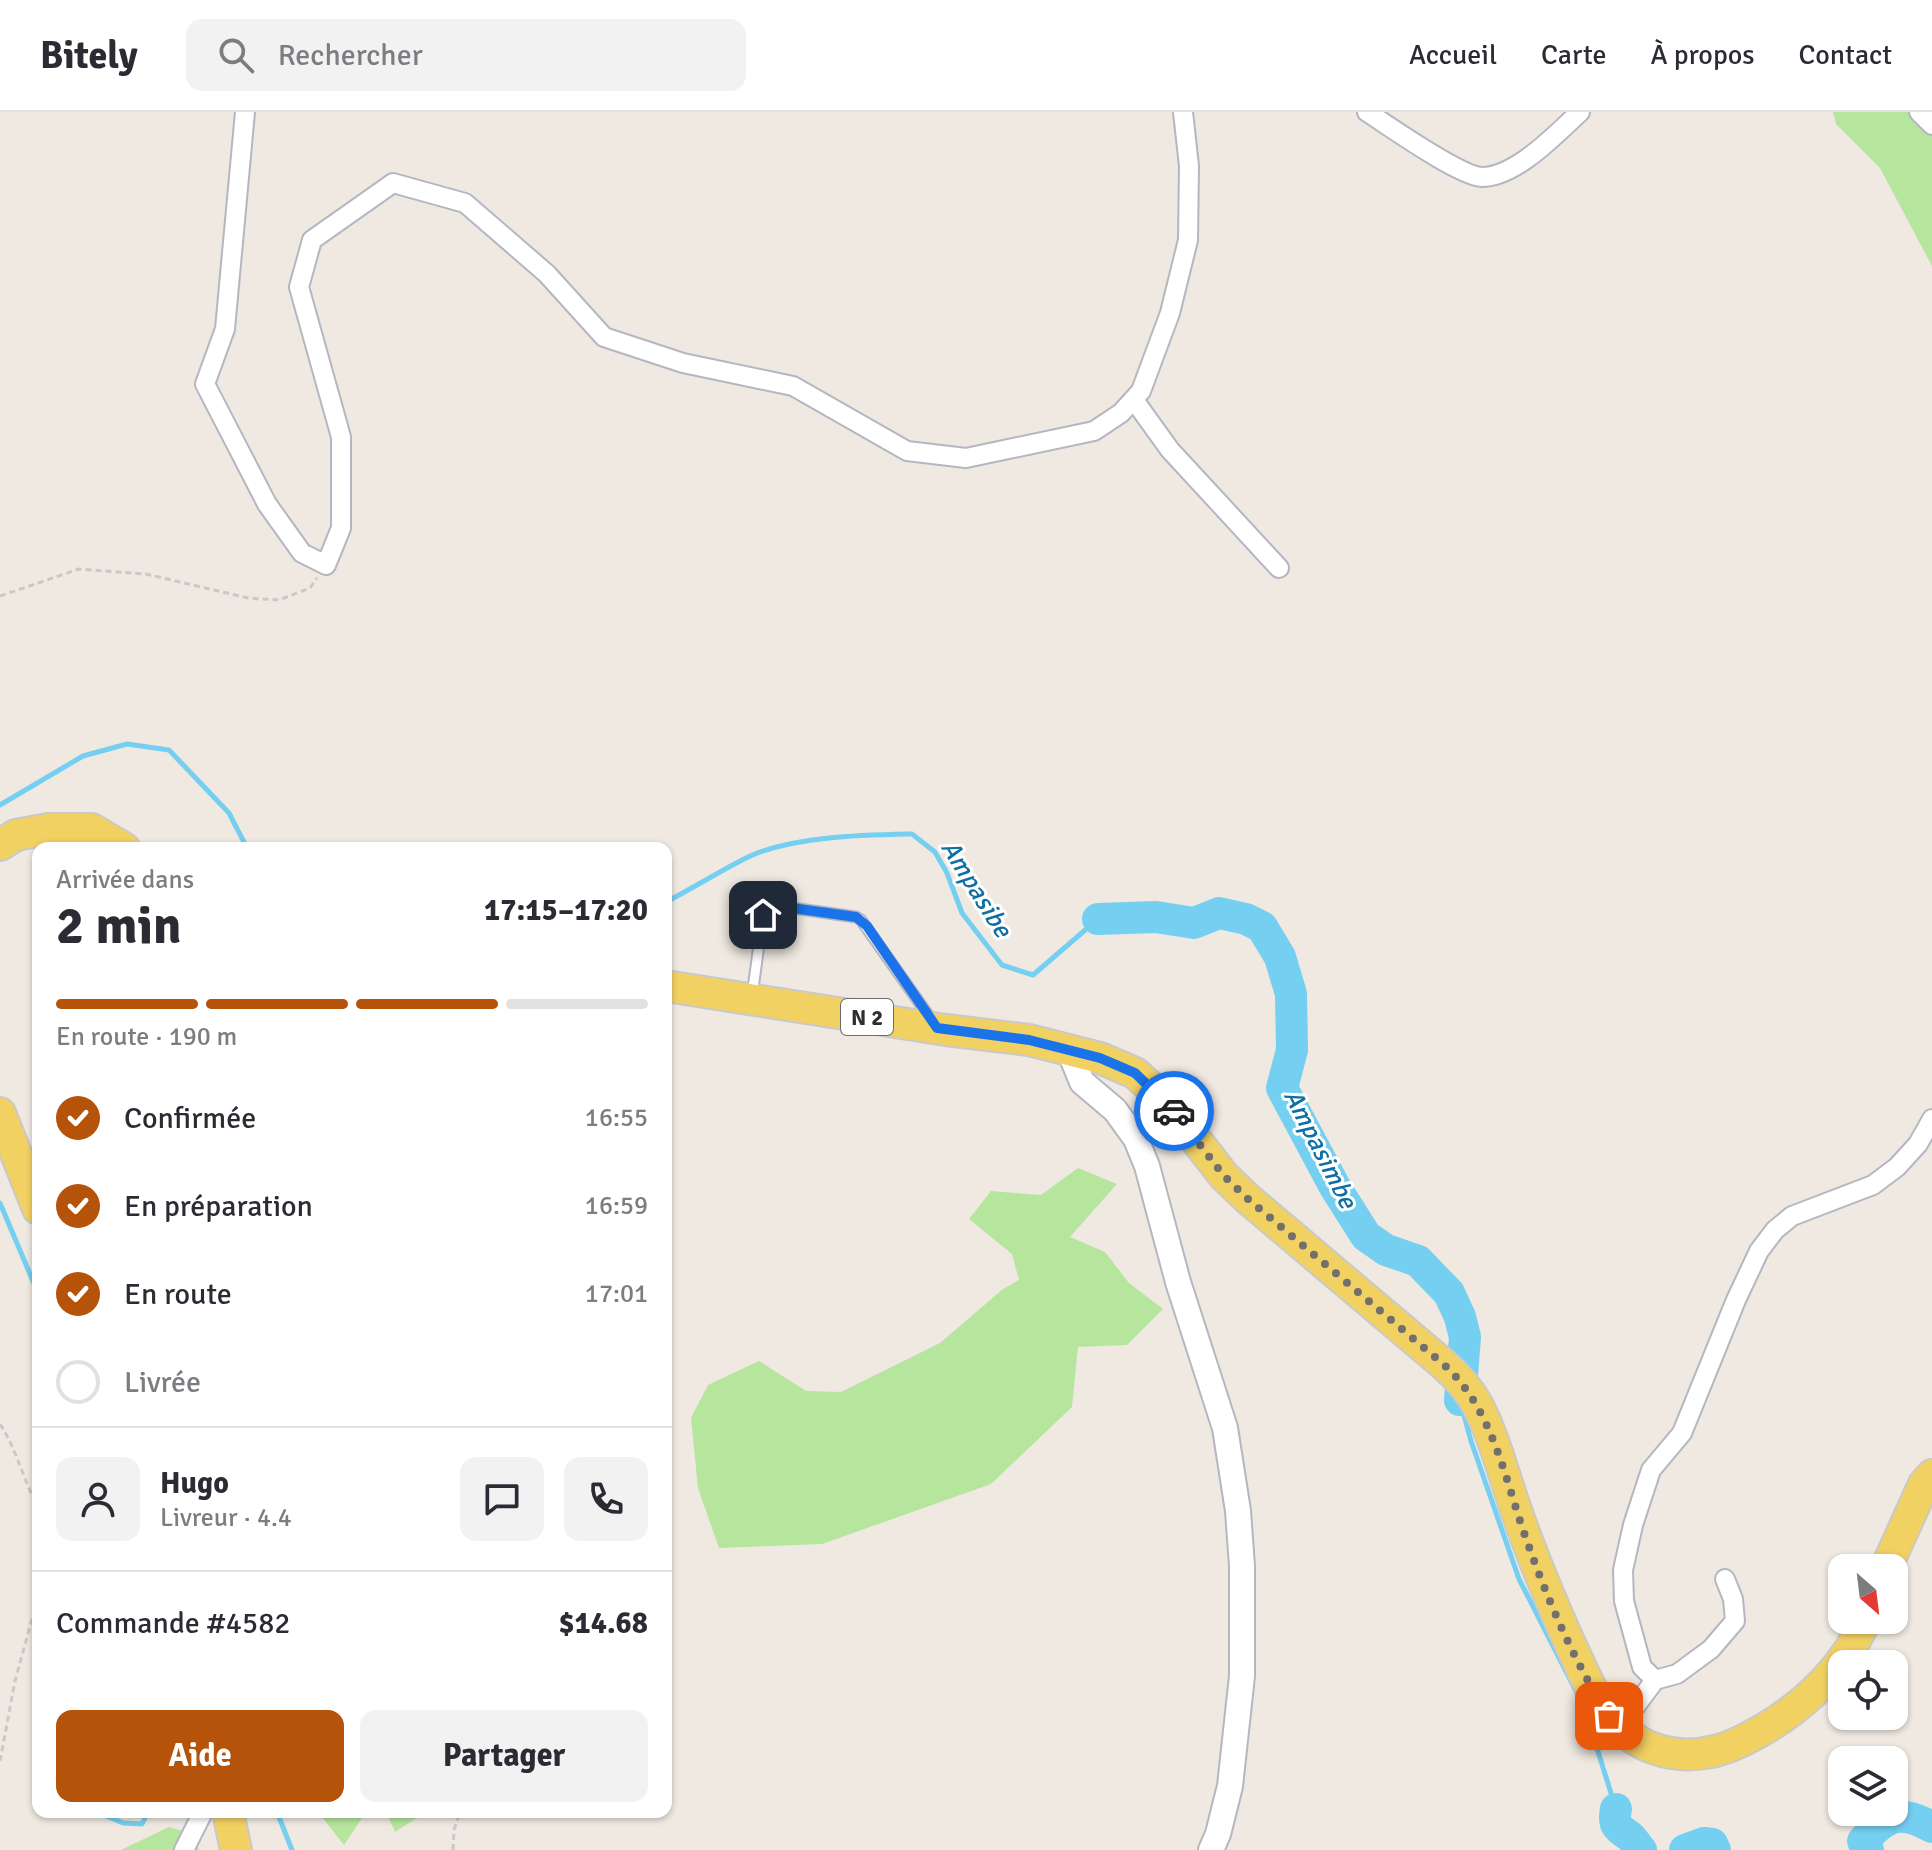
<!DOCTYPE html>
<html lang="fr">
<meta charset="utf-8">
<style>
:root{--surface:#fff;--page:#f2f2f3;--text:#2b2b33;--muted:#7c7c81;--line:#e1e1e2;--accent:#b45309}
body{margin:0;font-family:Signika,sans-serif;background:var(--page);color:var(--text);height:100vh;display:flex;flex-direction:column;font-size:30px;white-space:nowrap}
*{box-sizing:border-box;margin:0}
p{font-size:26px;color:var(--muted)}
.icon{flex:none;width:44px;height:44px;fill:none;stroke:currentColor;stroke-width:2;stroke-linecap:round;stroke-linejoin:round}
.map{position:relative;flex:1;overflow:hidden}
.side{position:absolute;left:32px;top:730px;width:640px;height:976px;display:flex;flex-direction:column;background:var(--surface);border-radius:16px;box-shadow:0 2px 6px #0004}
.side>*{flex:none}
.needle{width:52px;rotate:152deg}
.buttons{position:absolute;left:1828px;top:1442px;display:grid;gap:16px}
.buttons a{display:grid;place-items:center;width:80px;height:80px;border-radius:16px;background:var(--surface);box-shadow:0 2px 6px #0004;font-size:40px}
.pin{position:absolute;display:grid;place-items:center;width:68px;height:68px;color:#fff;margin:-34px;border-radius:16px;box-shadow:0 4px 12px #0006}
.courier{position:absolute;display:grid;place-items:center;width:80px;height:80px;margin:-40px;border:6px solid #1a73e8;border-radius:50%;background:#fff;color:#222;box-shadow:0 2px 10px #0007}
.summary em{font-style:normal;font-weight:800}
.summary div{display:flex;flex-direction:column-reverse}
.summary{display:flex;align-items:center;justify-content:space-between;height:136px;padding:0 24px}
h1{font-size:52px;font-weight:800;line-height:60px}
.bar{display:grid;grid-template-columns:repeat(4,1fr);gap:12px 8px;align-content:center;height:96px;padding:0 24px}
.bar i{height:10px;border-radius:6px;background:var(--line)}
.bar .on{background:var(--accent)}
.bar p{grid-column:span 4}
.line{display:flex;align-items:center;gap:20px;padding:0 24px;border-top:2px solid var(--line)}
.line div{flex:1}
.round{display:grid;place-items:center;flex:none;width:84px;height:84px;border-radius:16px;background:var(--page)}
ol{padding:0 24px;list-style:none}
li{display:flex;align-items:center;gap:24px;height:88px}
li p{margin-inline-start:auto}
li .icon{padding:8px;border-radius:50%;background:var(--accent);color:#fff;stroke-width:4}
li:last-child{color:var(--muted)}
li i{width:44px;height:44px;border:4px solid var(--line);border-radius:50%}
.cta{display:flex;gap:16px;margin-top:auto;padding:16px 24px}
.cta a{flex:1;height:92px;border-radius:16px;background:var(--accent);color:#fff;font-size:32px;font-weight:800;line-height:92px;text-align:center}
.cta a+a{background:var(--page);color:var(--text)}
header{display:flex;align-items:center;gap:48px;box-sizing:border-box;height:112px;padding:0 40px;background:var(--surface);border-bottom:2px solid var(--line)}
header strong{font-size:38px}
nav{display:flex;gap:44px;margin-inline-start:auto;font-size:28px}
.search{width:560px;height:72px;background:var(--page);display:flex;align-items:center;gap:20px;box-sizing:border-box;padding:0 28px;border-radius:16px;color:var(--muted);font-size:30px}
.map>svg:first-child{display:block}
.green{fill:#b6e59e}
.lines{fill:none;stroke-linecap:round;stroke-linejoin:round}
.stream{stroke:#75cff0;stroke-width:5}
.river{stroke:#75cff0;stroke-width:32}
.service-casing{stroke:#b4b7c1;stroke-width:13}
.minor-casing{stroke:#b4b7c1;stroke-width:22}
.tertiary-casing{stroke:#b4b7c1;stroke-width:28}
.primary-casing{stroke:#c9c9c9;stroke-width:34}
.path{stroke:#c9c9c9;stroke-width:3;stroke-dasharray:6 4;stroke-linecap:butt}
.service{stroke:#fff;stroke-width:9}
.minor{stroke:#fff;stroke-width:18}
.tertiary{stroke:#fff;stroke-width:24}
.primary{stroke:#f2d163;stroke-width:30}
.done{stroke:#726f6d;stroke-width:8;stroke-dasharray:0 14.4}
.route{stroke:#1a73e8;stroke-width:10}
.labels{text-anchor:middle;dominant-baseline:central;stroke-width:6;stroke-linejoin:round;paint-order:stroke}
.shield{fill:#fff;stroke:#6d6d6d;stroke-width:2}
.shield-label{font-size:22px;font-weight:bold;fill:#2e2e2e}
.water-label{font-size:26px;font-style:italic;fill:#0d6fa3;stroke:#fff}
</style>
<header>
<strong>Bitely</strong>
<div class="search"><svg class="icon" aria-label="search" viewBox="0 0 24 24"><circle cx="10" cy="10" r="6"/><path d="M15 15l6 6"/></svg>Rechercher</div>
<nav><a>Accueil</a><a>Carte</a><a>À propos</a><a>Contact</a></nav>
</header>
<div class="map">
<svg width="1932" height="1738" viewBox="0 0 1932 1738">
<rect width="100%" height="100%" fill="#efe9e1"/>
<g class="green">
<polygon points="1833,0 1932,0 1932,154 1880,56 1836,12"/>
<polygon points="1078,1056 1117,1072 1070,1125 1105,1140 1129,1171 1163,1197 1127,1233 1078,1235 1072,1295 991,1372 822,1432 719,1436 698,1376 691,1306 708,1273 759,1249 806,1279 841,1280 940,1231 1003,1177 1019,1168 1012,1142 969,1107 991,1079 1041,1083"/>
<polygon points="318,1700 366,1700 344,1733"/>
<polygon points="386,1700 426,1700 395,1720"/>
<polygon points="169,1715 193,1722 199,1738 121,1738"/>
</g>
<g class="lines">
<g class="stream">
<polyline points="0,693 83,644 127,632 169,638 229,701 247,736"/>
<path d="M 666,790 C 693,776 720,759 748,745 C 793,724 863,723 912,722 L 935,740 L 947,761 L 962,801 L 1002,853 L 1033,863 L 1098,807"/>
<polyline points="0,1091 38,1181"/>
<polyline points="1461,1292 1471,1329 1519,1467 1584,1595 1616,1697"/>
<polyline points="104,1700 106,1704 123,1711 142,1712 148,1700"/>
<polyline points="277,1700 292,1738"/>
</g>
<g class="river">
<polyline points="1098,807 1156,805 1194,811 1219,801 1246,807 1262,815 1280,845 1291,882 1292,938 1282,976 1335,1075 1366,1124 1386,1138 1418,1149 1449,1181 1460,1205 1465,1225 1460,1288"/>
<path d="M 1616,1697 C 1613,1712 1616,1715 1628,1723 C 1634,1727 1636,1733 1641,1738"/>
<polyline points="1685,1738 1704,1731 1712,1732 1715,1738"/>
<path d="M 1868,1738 L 1863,1729 C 1887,1703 1900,1697 1932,1715"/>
</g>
<g class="service-casing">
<polyline id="service" points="752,884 763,803 773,795 785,795 856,805 861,808 931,907"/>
</g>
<g class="minor-casing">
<g id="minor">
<polyline points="245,0 225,217 205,272 267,392 302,441 326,453 341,416 341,325 299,175 312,128 393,71 465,91 547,162 604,225 683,251 793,274 907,339 966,346 1094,319 1121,301 1141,279 1170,201 1188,128 1189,54 1183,0"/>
<path d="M 1367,0 C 1389,14 1459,64 1482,65 C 1516,65 1556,22 1580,0"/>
<polyline points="1919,0 1932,13"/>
<polyline points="1134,288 1170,338 1279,456"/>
<polyline points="1655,1568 1642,1555 1624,1489 1623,1458 1633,1413 1651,1358 1682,1321 1736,1188 1759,1139 1775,1118 1792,1104 1873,1073 1897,1055 1918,1032 1932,1007"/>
<polyline points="1620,1615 1655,1568 1677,1562 1711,1537 1735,1509 1733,1487 1725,1467"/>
<polyline points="184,1738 203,1700"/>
</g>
</g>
<g class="tertiary-casing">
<polyline id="tertiary" points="1068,936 1082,970 1115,998 1136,1027 1147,1054 1178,1170 1225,1316 1238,1399 1242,1454 1242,1564 1230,1674 1218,1722 1211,1738"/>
</g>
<g class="primary-casing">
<g id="primary">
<polyline points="0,733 16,723 48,717 92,717 124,736"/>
<path d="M 666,874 L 946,918 L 1029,928 L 1100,946 L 1135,961 L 1165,988 L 1224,1064 L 1248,1087 L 1442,1251 C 1456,1263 1468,1276 1477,1292 C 1494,1324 1503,1361 1515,1395 C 1530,1439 1548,1482 1567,1525 C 1580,1552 1591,1582 1610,1605 C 1644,1646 1696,1652 1742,1629 C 1793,1604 1843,1562 1865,1508"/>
<polyline points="0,1001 38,1097"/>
<polyline points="1886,1456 1924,1372 1932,1363"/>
<polyline points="228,1700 236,1738"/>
</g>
</g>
<g class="path">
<polyline points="0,484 79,457 146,462 248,486 279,488 310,476 317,466"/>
<path d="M 0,1312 C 17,1338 23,1368 38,1395"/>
<polyline points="0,1649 15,1569 38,1485"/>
<polyline points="453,1738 454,1718 460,1700"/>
</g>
<use href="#service" class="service"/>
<use href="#minor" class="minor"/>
<use href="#tertiary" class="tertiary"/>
<use href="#primary" class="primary"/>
</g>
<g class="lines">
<path class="done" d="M 1174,999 L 1224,1064 L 1248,1087 L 1442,1251 C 1494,1296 1505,1370 1528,1432 C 1549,1491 1575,1551 1609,1604"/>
<polyline class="route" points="763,803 773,795 785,795 856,805 867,814 937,916 1029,928 1100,946 1135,961 1174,999"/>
</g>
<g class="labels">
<rect class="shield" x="841" y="887" width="52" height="36" rx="6"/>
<g class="shield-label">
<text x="867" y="905">N 2</text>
</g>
<g class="water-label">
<text transform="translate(976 777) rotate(58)">Ampasibe</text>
<text transform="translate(1320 1037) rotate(63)">Ampasimbe</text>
</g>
</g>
</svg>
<div class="buttons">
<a><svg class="needle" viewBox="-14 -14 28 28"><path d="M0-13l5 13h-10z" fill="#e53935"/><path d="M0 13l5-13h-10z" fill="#7c7c81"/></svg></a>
<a><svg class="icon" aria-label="locate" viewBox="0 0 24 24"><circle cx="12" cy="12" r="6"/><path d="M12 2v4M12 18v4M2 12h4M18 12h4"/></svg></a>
<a><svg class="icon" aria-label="layers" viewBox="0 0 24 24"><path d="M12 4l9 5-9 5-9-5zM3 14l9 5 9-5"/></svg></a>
</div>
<div class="pin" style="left:1609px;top:1604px;background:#ea580c"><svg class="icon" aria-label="bag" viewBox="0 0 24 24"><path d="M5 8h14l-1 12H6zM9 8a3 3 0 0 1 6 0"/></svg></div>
<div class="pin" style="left:763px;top:803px;background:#1f2937"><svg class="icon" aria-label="home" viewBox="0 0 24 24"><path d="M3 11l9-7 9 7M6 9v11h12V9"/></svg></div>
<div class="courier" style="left:1174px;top:999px"><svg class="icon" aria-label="car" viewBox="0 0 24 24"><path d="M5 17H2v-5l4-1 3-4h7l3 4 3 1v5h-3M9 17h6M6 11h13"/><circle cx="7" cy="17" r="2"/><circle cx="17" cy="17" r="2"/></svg></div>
<section class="side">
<div class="summary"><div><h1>2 min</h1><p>Arrivée dans</p></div><em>17:15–17:20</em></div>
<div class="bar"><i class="on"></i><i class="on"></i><i class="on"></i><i></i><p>En route · 190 m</p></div>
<ol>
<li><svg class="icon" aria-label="check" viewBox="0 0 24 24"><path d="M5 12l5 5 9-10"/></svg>Confirmée<p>16:55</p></li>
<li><svg class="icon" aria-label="check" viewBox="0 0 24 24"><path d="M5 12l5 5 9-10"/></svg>En préparation<p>16:59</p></li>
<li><svg class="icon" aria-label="check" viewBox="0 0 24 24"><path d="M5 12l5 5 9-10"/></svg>En route<p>17:01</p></li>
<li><i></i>Livrée</li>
</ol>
<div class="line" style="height:144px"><a class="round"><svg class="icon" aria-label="person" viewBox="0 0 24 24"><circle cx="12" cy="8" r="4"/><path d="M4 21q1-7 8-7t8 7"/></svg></a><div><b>Hugo</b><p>Livreur · 4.4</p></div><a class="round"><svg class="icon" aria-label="chat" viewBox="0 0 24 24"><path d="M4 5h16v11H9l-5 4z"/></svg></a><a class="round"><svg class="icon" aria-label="phone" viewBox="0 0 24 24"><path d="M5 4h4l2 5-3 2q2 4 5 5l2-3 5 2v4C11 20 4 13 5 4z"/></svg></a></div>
<div class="line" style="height:104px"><div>Commande #4582</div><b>$14.68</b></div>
<div class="cta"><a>Aide</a><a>Partager</a></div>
</section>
</div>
